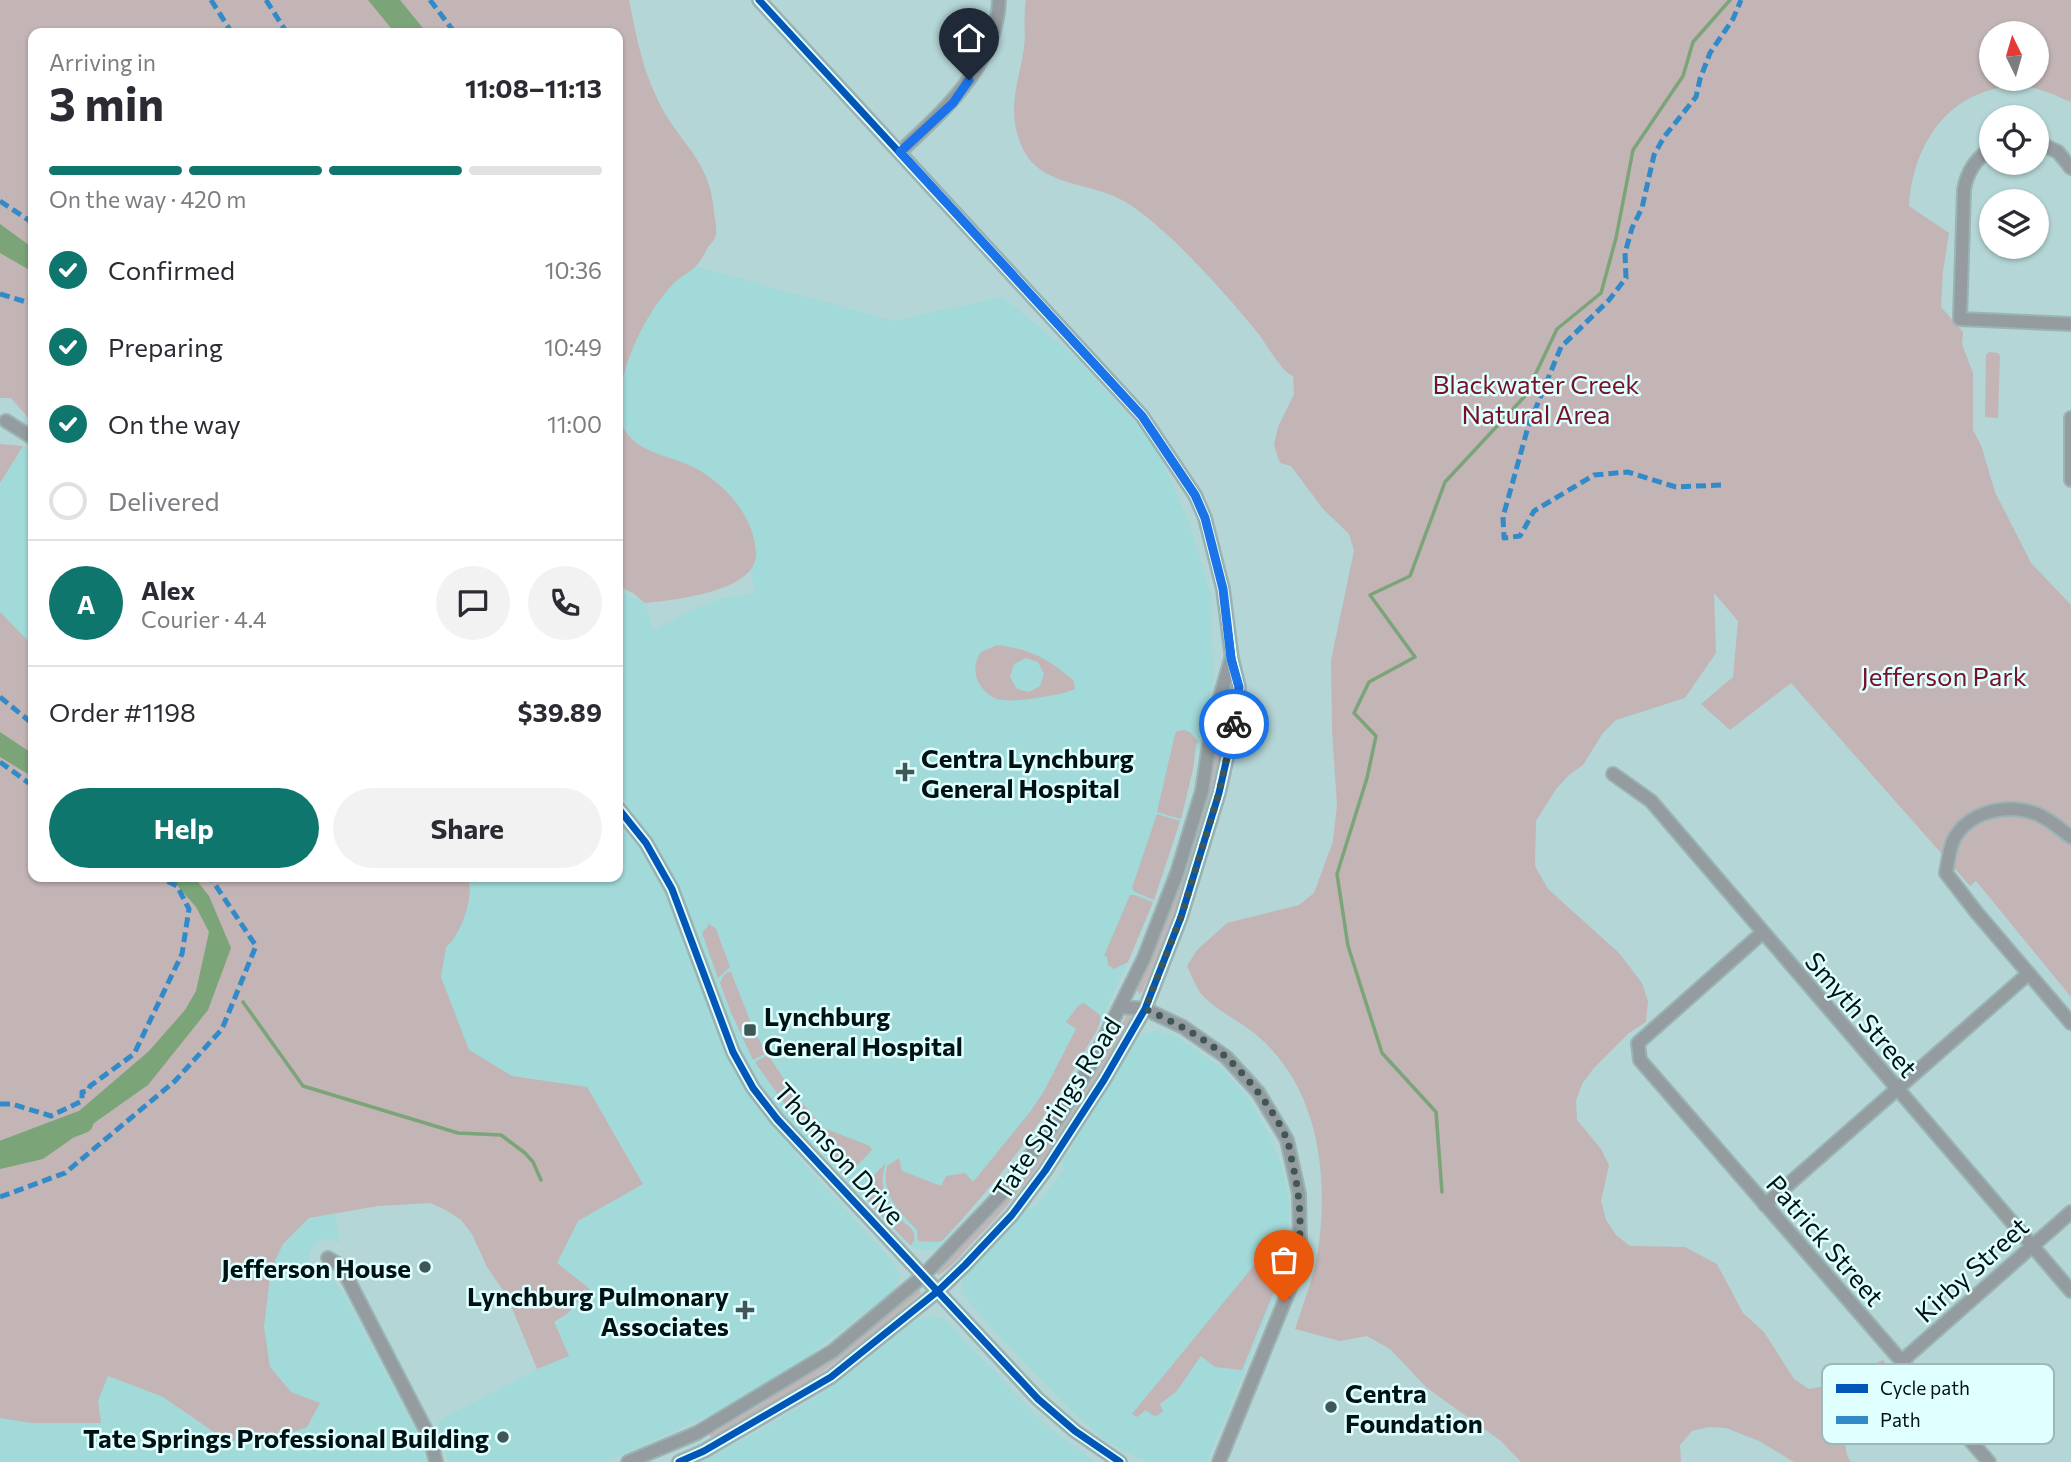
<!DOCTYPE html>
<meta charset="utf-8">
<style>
:root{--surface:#fff;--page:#f2f2f3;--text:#2b2b33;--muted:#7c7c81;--line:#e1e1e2;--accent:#0f766e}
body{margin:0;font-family:Commissioner,sans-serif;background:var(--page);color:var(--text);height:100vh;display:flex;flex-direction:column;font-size:26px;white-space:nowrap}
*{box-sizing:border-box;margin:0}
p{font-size:23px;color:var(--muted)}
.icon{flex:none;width:38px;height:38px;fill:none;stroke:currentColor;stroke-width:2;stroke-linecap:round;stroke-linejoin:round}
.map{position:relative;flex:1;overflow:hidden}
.sheet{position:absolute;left:28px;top:28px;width:595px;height:854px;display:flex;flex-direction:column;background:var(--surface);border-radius:14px;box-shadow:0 2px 5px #0004}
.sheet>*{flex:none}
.needle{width:46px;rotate:355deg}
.buttons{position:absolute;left:1979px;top:21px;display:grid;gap:14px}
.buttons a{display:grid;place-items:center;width:70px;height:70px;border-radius:50%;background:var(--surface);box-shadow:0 2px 5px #0004;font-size:35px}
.pin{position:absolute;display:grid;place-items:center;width:60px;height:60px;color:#fff;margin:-72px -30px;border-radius:50% 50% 50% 0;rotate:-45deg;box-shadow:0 0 7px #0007}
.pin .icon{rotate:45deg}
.courier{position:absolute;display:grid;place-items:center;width:70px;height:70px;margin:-35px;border:5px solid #1a73e8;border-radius:50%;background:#fff;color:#222;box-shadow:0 2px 9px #0007}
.summary em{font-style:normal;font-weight:700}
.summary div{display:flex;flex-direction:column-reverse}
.summary{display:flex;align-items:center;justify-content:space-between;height:119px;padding:0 21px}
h1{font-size:46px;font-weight:700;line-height:52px}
.bar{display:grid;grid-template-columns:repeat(4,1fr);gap:10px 7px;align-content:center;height:84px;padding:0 21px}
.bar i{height:9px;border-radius:5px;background:var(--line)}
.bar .current{background:var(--accent)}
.bar p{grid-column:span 4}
.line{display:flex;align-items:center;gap:18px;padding:0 21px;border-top:2px solid var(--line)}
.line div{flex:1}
.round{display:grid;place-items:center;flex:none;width:74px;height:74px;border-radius:37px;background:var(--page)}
ol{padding:0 21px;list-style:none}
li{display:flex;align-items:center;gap:21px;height:77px}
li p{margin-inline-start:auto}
li .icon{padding:7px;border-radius:50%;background:var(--accent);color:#fff;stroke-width:4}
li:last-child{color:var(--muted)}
li i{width:38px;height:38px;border:4px solid var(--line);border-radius:50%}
.button{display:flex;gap:14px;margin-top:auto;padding:14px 21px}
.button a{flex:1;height:80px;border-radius:42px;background:var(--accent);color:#fff;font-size:28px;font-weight:700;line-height:80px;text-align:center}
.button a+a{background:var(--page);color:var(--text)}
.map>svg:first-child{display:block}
.built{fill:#a2d9d9}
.green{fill:#c3b4b6;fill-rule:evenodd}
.water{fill:#7ba578}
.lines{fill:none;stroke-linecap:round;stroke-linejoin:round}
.stream{stroke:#7ba578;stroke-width:3.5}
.river{stroke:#7ba578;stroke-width:23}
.minor-casing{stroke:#9ab4b4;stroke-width:16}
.minor{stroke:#959ca0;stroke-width:12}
.quiet{stroke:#328bc8;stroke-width:5;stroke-dasharray:10 5;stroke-linecap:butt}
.cycleway-casing{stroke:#e0ffff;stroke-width:11}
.cycleway{stroke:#0057b8;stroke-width:7}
.done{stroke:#3f5757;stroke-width:7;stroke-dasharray:0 12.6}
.route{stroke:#1a73e8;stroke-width:9}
.poi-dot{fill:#3f5757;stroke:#e0ffff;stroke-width:2.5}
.labels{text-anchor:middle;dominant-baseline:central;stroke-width:5;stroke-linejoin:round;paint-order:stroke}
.park-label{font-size:26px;fill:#781126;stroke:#e0ffff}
.poi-label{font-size:26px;font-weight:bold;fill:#001213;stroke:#e0ffff;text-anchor:start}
.street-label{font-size:26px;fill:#001213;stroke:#e0ffff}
.key{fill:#e0ffff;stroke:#9db8b8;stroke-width:2}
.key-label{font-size:19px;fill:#001213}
</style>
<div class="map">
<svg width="2071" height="1462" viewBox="0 0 2071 1462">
<rect width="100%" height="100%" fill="#b4d6d6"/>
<g class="built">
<polygon points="669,259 894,321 1003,297 1073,355 1154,443 1189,523 1211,595 1213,680 1181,819 1164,872 1147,918 1101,1020 1051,1101 997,1176 938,1248 927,1251 917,1249 901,1238 814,1145 795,1154 892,1261 900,1275 893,1291 786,1373 714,1413 606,1462 448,1462 438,1421 537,1369 568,1356 555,1325 567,1314 556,1263 578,1221 643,1183 587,1087 512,1076 469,1051 441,977 446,947 471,884 467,877 618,877 618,814 627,803 618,795 618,591 645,603 654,631 664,624 701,606 728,597 756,594 741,541 618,477 618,360"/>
<polygon points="23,446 33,452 33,646 0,612 0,483"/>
<polygon points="1156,1031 1175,1036 1220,1067 1246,1095 1269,1135 1280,1162 1288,1192 1289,1223 1286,1260 1281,1281 1207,1462 1146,1462 1106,1441 1076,1415 985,1321 964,1295 962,1282 969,1270 1025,1209 1035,1207 1065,1169 1062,1162 1132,1048 1141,1035"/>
<polygon points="335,1214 340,1243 330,1239 320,1240 313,1247 309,1255 310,1266 317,1275 333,1280 346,1298 420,1438 427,1462 0,1462 0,1418 32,1423 101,1423 98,1401 107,1376 163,1397 227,1441 320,1403 290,1392 270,1367 264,1327 271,1269 283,1244 309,1218"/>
<polygon points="930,1316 945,1320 1045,1425 1095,1462 699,1462 758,1432 809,1401 858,1367 915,1321"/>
</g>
<g class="green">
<path d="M 0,0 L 629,0 C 635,29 640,59 652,87 C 657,98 662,110 669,120 C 692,154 711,169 714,213 C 715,219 717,228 716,234 C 716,238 711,244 708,247 C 705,253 701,260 697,265 C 690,273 679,277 672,285 C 644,315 613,378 621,420 C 628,453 672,455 697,469 C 728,487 753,516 756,552 C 759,592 673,600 645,603 L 633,593 L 618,586 L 618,33 L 33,33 L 33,417 L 31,421 L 11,398 L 0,398 Z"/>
<path d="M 1026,0 L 2071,0 L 2071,102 C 2054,95 2037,86 2019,86 C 1951,87 1913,142 1909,206 L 1949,233 L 1943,271 L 1941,307 L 1963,332 L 1962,344 L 1973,373 L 1973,430 L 1981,445 L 1995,492 L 2031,563 L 2071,605 L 2071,997 L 1976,881 L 1970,886 L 1791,683 L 1730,730 L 1701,704 L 1733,677 L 1738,621 L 1714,593 L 1716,653 L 1685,698 L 1616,720 L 1603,733 L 1583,765 L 1569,775 L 1556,789 L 1536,821 L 1535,866 L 1548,889 L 1619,953 L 1642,983 L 1648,1001 L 1646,1022 L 1629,1033 L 1593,1069 L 1582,1084 L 1576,1101 L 1577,1120 L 1601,1149 L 1609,1165 L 1601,1201 L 1606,1220 L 1616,1235 L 1630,1246 L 1685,1247 L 1717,1264 L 1743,1313 L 1764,1332 L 1794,1379 L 1809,1389 L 1846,1382 L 1862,1370 L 1883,1360 L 1894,1375 L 1907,1384 C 1901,1391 1895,1400 1888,1405 C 1883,1409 1877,1409 1872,1412 C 1853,1421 1837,1443 1851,1462 L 1794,1462 L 1759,1441 L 1726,1428 L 1709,1427 L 1692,1431 L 1680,1445 L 1681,1462 L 1521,1462 L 1501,1441 L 1427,1388 L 1390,1349 L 1367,1336 L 1340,1341 L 1295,1329 C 1302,1307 1311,1285 1316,1262 C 1330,1186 1322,1094 1261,1039 C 1244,1023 1222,1014 1205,998 C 1197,991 1192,976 1187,966 L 1197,950 L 1227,923 L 1299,905 L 1314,893 L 1333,841 L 1337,805 L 1332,730 L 1331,660 L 1354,551 L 1349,534 L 1323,509 L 1291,466 L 1280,463 L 1274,445 L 1278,427 L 1294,394 L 1293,376 C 1282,373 1266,343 1257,332 C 1229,298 1203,269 1171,238 C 1154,223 1137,207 1116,197 C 1085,183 1041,184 1024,151 C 1005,114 1018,85 1024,48 C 1026,32 1023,16 1026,0 ZM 1992,33 L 2037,33 L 2037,79 L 1992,79 Z"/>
<polygon points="1989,352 1998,353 2000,356 1998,418 1985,417 1986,355"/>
<polygon points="0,444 23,446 0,483"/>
<path d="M 0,612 L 33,646 L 33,877 L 467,877 C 476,893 461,936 446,947 L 441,977 L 469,1050 L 512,1076 L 587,1087 L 643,1184 L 578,1221 L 557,1263 L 590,1289 L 567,1314 L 554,1322 L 569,1356 L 537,1369 L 507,1296 L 487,1267 L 472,1234 L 461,1220 L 446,1210 L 430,1203 L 378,1206 L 309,1218 L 283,1244 L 271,1269 L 264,1327 L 270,1367 L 291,1392 L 320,1403 L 307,1427 L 279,1437 L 227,1441 L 163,1397 L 108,1376 L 98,1401 L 101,1423 L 32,1423 L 0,1418 Z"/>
<path d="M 997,645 C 1030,649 1049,659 1074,681 L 1075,689 C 1062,695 1010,704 997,699 C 988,696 980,687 977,679 C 974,670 975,660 981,652 ZM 1026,658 L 1038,662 L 1044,674 L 1040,686 L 1029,692 L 1017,689 L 1010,677 L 1014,664 Z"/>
<polygon points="1184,730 1190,732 1198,742 1196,744 1193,769 1181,819 1157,812 1175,734 1177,731"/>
<path d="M 1220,738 L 1223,741 C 1204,828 1178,910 1142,992 L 1139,994 L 1137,990 C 1170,908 1198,826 1217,740 Z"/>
<polygon points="1157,814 1180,821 1154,900 1135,892 1132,888"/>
<polygon points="1130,895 1134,895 1153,902 1128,962 1114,969 1108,965 1107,957 1104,956"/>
<polygon points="707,922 716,929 730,967 718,978 702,933 709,925"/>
<polygon points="728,972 731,972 751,1023 746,1025 751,1035 756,1034 766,1053 753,1060 730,1010 720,983 724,975"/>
<path d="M 1084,1003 L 1100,1015 C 1102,1027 1091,1039 1086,1049 C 1047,1118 997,1182 943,1240 L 938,1242 L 918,1241 L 917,1230 C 899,1211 881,1195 887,1166 L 899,1158 L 902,1171 L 941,1186 L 946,1176 L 965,1173 L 973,1182 L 1030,1112 L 1044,1091 L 1076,1029 L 1066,1022 L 1078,1006 Z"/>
<path d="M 1128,1013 L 1131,1017 C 1086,1097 1039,1177 973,1242 C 963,1253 951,1268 938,1275 L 936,1271 L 976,1230 L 1046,1144 L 1089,1079 Z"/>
<polygon points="768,1055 792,1091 824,1128 870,1146 872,1150 854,1169 850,1171 842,1169 796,1120 755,1062"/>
<path d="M 886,1163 C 878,1183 885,1204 900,1219 C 904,1223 910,1226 913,1231 C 916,1236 914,1241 911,1246 L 871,1205 L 863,1193 L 866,1183 Z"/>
<polygon points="1260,1258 1279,1279 1242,1370 1215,1367 1201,1356 1176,1392 1160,1404 1163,1411 1157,1416 1152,1415 1146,1410 1137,1417 1132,1414"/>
<path d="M 919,1289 L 921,1293 C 867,1340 811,1384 749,1418 C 737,1424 723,1435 710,1437 L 710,1432 L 757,1407 L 816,1368 Z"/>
</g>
<g class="water">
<polygon points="368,0 400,0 427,33 395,33"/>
<polygon points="0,224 33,248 33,272 0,253"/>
<polygon points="0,732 33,754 33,777 0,757"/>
<polygon points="170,877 194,877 209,896 231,948 208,1010 148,1085 43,1159 0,1169 0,1152 10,1155 41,1148 65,1123 149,1051 185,1010 196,991 209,932 196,907"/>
</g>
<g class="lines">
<g class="stream">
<polyline points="243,1002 303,1086 458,1133 501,1135 525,1153 533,1162 541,1180"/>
<polyline points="1442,1192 1436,1112 1382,1053 1348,946 1337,874 1367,778 1376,736 1354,713 1369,682 1415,657 1370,595 1410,576 1445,482 1525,396 1557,329 1601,293 1616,238 1633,150 1683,76 1693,42 1730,0"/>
</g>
<polyline class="river" points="0,1153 82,1122"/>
<g class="minor-casing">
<g id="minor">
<polyline points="2037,142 2058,152 2071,168"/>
<path d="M 1992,147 C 1976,159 1967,171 1964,190 L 1960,319 L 2071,324"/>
<path d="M 900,152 C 943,111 997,65 999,0"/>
<polyline points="2071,418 2071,480"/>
<polyline points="6,421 33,438"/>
<polyline points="1613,774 1651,801 2071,1291"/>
<polyline points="618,808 646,843 672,889 733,1052 753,1088 777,1119 1038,1399 1075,1431 1120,1462"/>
<path d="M 2071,837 C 2060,829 2047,817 2034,813 C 2005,803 1967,812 1953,841 C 1949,851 1948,863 1946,873 L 1977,913 L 2071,1023"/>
<polyline points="1762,933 1638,1043 1640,1060 1989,1462"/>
<polyline points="1121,1007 1145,1009 1183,1027 1226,1057 1258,1092 1287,1140 1299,1194 1300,1240 1294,1278 1219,1462"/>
<polyline points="1765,1205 2028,974"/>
<polyline points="328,1258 341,1266 430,1438 436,1462"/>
<polyline points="1902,1361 2071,1212"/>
<polyline points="628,1462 697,1433 833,1351 923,1276 1006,1189 1058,1118 1091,1065 1144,958 1177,873 1202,791 1212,725 1231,659"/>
<polyline points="679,1462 704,1451 831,1377 938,1291 965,1265 1012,1215 1045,1171 1104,1080 1145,1009 1181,917 1219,793 1233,731 1239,687 1232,659 1223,589 1205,518 1195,495 1142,416 759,0"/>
</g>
</g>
<use href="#minor" class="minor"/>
<g class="quiet">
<polyline points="211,0 232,33"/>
<polyline points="266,0 287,33"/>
<polyline points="430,0 455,33"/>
<polyline points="0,201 33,223"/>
<polyline points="0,294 33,304"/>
<polyline points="1721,485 1676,487 1628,472 1594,475 1534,511 1520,536 1504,538 1503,517 1528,427 1561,347 1609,300 1626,278 1625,253 1632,228 1642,208 1654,155 1664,137 1696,97 1700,79 1710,53 1733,19 1741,0"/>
<polyline points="0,697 33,724"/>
<polyline points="0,762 33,786"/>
<polyline points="0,1104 12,1104 51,1116 82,1101 82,1092 88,1091 90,1086 134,1054 182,954 189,909 177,886 159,877"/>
<polyline points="0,1197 65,1173 175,1081 222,1029 256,946 210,877"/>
</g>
<g class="cycleway-casing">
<g id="cycleway">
<polyline points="618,808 646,843 672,889 733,1052 753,1088 777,1119 1038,1399 1075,1431 1120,1462"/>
<polyline points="679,1462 704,1451 831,1377 938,1291 965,1265 1012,1215 1045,1171 1104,1080 1145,1009 1181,917 1219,793 1233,731 1239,687 1232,659 1223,589 1205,518 1195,495 1142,416 759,0"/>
</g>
</g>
<use href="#cycleway" class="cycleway"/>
</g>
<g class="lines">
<path class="done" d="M 1234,724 L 1219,793 L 1181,917 L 1145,1009 C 1174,1022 1204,1037 1227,1058 C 1248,1077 1277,1114 1287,1140 C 1290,1148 1291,1158 1293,1166 C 1304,1213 1303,1257 1284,1302"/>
<polyline class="route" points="969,80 953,103 900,152 1142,416 1195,495 1205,518 1223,589 1231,659 1239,687 1234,724"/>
</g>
<g class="poi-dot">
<path d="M901.5 761.5h7v7h7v7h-7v7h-7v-7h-7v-7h7z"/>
<rect x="743" y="1023" width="14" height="14" rx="3.5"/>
<circle cx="425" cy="1267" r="7"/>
<path d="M741.5 1299.5h7v7h7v7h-7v7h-7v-7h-7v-7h7z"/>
<circle cx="1331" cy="1407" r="7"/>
<circle cx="503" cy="1437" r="7"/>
</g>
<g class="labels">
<g class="park-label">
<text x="1536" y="383">Blackwater Creek<tspan x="1536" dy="30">Natural Area</tspan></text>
<text x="1944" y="675">Jefferson Park</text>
</g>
<g class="poi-label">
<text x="921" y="757">Centra Lynchburg<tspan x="921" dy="30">General Hospital</tspan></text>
<text x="764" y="1015">Lynchburg<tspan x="764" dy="30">General Hospital</tspan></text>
<text x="411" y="1267" text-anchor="end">Jefferson House</text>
<text x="729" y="1295" text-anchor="end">Lynchburg Pulmonary<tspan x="729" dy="30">Associates</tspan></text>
<text x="1345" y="1392">Centra<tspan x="1345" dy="30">Foundation</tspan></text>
<text x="489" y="1437" text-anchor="end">Tate Springs Professional Building</text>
</g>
<g class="street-label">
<text transform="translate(1862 1014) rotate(49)">Smyth Street</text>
<text transform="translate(1056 1108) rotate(-57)">Tate Springs Road</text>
<text transform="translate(840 1153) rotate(48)">Thomson Drive</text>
<text transform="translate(1826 1240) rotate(49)">Patrick Street</text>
<text transform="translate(1971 1269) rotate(-42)">Kirby Street</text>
</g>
</g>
<rect x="1822" y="1364" width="232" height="80" rx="10" class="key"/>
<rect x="1836" y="1384" width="32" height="9" fill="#0057b8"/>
<rect x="1836" y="1416" width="32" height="8" fill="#328bc8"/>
<g class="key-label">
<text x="1880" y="1395">Cycle path</text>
<text x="1880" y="1427">Path</text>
</g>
</svg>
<div class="buttons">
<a><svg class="needle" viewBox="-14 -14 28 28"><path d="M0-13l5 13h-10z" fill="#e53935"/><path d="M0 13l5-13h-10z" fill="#7c7c81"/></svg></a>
<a><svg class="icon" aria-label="locate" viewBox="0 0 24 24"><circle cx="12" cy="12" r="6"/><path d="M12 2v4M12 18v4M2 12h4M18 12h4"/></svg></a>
<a><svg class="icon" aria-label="layers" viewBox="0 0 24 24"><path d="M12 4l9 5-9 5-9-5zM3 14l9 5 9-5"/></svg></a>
</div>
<div class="pin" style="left:1284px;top:1302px;background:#ea580c"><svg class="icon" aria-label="bag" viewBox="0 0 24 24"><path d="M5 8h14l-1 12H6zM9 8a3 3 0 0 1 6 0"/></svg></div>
<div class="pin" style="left:969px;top:80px;background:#1f2937"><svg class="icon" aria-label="home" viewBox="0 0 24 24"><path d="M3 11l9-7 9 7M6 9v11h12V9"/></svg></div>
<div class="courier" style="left:1234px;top:724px"><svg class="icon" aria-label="bike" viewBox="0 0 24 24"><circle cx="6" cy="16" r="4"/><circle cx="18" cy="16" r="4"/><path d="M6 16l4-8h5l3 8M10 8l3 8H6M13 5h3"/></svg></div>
<section class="sheet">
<div class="summary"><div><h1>3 min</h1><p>Arriving in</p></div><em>11:08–11:13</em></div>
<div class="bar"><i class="current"></i><i class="current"></i><i class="current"></i><i></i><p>On the way · 420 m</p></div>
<ol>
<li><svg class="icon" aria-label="check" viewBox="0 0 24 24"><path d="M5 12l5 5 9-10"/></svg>Confirmed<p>10:36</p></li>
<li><svg class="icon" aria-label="check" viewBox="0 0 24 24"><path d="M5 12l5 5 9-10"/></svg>Preparing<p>10:49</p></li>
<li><svg class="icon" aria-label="check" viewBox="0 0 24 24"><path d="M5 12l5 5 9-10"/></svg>On the way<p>11:00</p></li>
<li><i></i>Delivered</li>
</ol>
<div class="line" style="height:126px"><b class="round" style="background:var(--accent);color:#fff">A</b><div><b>Alex</b><p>Courier · 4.4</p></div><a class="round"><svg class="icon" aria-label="chat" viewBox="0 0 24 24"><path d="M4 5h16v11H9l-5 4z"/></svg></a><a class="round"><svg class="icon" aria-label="phone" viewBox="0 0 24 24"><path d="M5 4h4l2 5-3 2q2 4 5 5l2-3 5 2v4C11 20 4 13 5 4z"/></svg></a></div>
<div class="line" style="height:91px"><div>Order #1198</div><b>$39.89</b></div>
<div class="button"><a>Help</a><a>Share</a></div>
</section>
</div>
